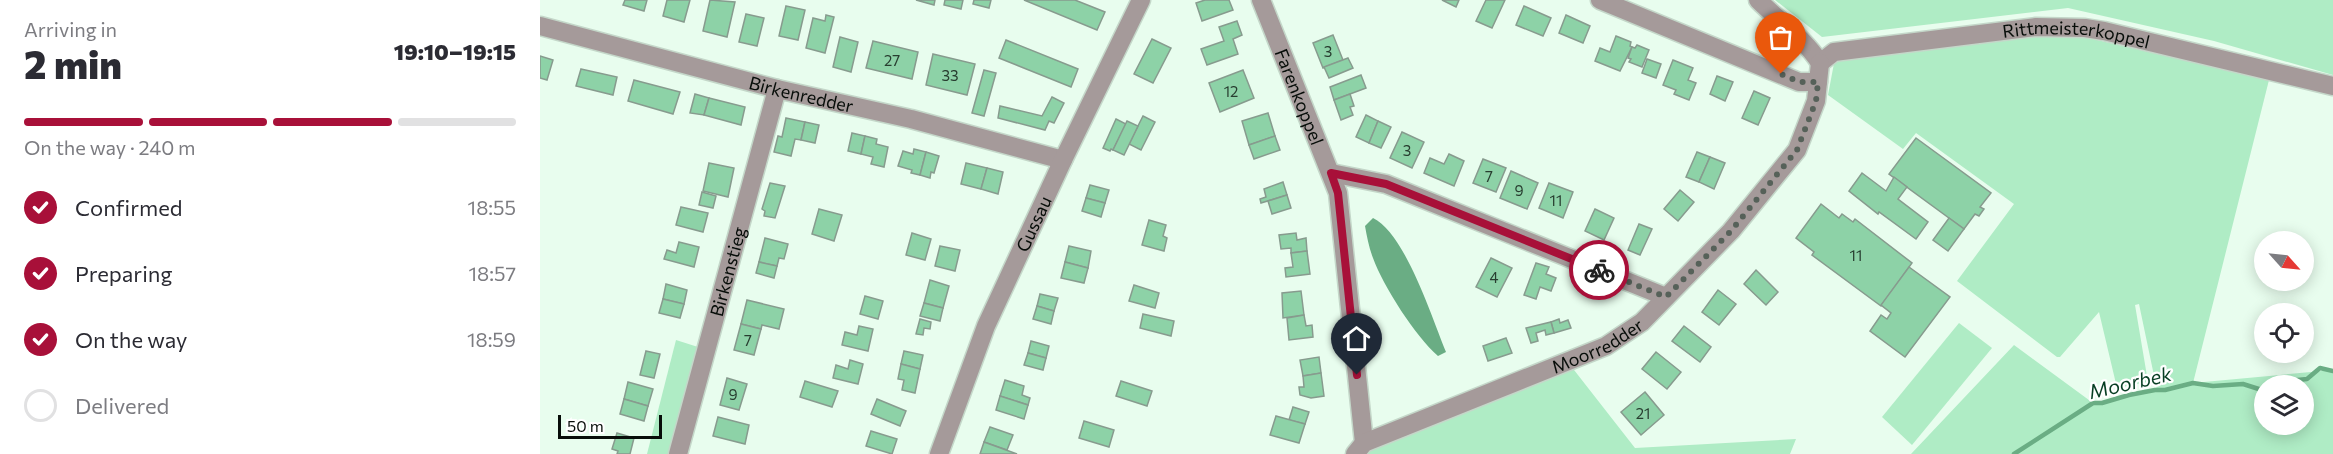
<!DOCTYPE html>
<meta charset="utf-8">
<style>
:root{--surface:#fff;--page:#f7f7f7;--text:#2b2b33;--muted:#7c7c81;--line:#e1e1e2;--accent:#a81039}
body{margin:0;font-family:Commissioner,sans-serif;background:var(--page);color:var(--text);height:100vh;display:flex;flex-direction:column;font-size:22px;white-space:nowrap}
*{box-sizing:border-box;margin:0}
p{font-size:20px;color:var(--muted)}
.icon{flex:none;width:33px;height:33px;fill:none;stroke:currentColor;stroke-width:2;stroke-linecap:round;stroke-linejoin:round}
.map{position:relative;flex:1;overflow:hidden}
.drawer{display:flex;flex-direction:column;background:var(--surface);width:540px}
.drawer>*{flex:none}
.needle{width:39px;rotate:117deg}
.controls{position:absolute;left:1714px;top:231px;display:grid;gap:12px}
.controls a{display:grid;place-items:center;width:60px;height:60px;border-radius:50%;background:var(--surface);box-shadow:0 3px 15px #0003;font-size:30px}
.scale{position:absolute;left:18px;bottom:15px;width:104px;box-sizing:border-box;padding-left:6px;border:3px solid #070d09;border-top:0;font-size:16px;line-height:21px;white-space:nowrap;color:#070d09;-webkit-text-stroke:4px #fff;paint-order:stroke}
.pin{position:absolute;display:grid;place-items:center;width:51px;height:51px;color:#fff;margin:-62px -26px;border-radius:50% 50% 50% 0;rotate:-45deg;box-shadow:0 0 6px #0007}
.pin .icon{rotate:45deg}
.courier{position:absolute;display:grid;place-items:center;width:60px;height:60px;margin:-30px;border:4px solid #a81039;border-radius:50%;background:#fff;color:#222;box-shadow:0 2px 8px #0007}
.summary em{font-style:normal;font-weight:800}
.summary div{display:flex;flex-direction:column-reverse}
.summary{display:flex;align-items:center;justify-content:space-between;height:102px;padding:0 24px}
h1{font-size:39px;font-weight:800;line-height:45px}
.bar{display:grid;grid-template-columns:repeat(4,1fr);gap:9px 6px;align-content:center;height:72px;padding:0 24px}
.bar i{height:8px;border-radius:4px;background:var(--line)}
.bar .on{background:var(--accent)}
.bar p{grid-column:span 4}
ol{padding:0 24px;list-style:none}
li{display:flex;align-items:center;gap:18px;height:66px}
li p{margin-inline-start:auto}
li .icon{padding:6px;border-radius:50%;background:var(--accent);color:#fff;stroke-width:4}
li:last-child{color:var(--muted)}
li i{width:33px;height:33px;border:3px solid var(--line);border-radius:50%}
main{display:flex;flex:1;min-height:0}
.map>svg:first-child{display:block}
.green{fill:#afecc5;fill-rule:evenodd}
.water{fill:#6aad84}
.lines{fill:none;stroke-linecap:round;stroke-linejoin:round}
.stream{stroke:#6aad84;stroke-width:4.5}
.building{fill:#8dd2a7;stroke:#879b8e;stroke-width:1.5}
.minor-casing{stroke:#c4d7c9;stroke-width:21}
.minor{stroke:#a59a9a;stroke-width:18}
.done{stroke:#566159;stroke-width:6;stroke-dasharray:0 10.8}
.route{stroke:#a81039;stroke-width:8}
.labels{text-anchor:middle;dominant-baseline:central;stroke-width:4.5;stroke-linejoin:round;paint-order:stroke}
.number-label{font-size:15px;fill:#283e30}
.street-label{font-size:18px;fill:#070d09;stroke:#fff}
.water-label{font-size:20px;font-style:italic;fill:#073e23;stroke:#fff}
</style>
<main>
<section class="drawer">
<div class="summary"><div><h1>2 min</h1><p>Arriving in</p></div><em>19:10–19:15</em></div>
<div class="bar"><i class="on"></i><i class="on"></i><i class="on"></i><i></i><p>On the way · 240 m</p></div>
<ol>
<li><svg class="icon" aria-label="check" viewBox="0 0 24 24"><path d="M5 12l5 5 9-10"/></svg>Confirmed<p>18:55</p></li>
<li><svg class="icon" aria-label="check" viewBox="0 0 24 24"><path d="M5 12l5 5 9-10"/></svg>Preparing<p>18:57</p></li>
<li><svg class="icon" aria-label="check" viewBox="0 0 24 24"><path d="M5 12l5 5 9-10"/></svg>On the way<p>18:59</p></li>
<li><i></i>Delivered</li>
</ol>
</section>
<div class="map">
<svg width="1793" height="454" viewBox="0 0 1793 454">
<rect width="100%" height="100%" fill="#e8fdee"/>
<g class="green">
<polygon points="1235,0 1793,0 1793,75 1674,41 1528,8 1282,37"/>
<path d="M 1527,33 L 1729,80 L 1653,383 L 1793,370 L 1793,454 L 1371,454 L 1474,345 L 1553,403 L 1617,390 L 1599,304 L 1595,305 L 1608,382 L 1577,388 L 1559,312 L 1520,357 L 1517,357 L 1417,281 L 1474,204 L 1376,133 L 1363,149 L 1288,95 L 1295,58 L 1431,38 ZM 1725,386 L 1764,386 L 1764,424 L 1725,424 Z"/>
<polygon points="1419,323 1452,348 1372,445 1342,417"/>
<polygon points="136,340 158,347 130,454 107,454"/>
<polygon points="1027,361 1095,448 1256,439 1250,454 815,454"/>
</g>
<path class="water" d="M 833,218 C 865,233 892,318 906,352 L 898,356 C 876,337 843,286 833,258 C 829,248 827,237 825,226 Z"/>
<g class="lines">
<g class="stream">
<polyline points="1733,386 1739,382 1767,379 1780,368 1793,371"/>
<polyline points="1474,454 1553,403 1562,403 1589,395 1615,390 1625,390 1653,383 1673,386 1703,384 1725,391"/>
</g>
</g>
<g class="building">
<polygon points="85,0 107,0 104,11 83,5"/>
<polygon points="127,0 150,0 144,22 123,16"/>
<polygon points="170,0 195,2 187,37 163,31"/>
<polygon points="376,0 395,0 394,5"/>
<polygon points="405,0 423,0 421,9 404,5"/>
<polygon points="434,0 451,0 449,8 433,4"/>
<polygon points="484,0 535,0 565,12 557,30"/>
<polygon points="665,0 689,0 693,10 662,21 656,3"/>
<polygon points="902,0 919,0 916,7"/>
<polygon points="946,0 965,0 952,28 936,21"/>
<polygon points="246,6 265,10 258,40 239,36"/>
<polygon points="984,6 1011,18 1003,36 976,25"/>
<polygon points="206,14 224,18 217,46 199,42"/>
<polygon points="286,15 294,17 285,53 266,48 273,18 285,21"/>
<polygon points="1026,15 1050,26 1043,43 1019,33"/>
<polygon points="697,21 702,35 693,39 698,54 667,65 661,49 684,41 679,27"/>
<polygon points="793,35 803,60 783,68 773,43"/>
<polygon points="1076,36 1091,42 1090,46 1092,47 1080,71 1055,61 1060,48 1070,52"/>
<polygon points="300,37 318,42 311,72 293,67"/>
<polygon points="612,39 631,48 613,83 594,74"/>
<polygon points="466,40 538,69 531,87 459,58"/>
<polygon points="333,41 378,52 372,79 326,68"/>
<polygon points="1097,45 1109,50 1102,67 1089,62 1091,59 1088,58 1092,47 1095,48"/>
<polygon points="393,54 435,64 427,95 386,85"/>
<polygon points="0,56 13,60 7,80 0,78"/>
<polygon points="808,58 813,68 789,78 784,67"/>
<polygon points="1107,59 1121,64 1116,78 1102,73"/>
<polygon points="1133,60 1153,68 1148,80 1156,83 1149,100 1134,94 1136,90 1123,85"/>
<polygon points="41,69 77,77 73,95 36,86"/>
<polygon points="444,70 456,73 444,116 432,113"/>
<polygon points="703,70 714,98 680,112 669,83"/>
<polygon points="821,75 826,88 794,100 790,87"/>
<polygon points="1177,76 1193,82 1185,101 1170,94"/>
<polygon points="94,80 140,92 133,114 88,101"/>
<polygon points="1214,91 1230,98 1218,125 1202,118"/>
<polygon points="155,94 169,98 164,115 150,113"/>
<polygon points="810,94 814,106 810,107 813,115 801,120 794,100"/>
<polygon points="512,97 524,103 514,123 509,121 505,130 458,118 460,106 502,116"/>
<polygon points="169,98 205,107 201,125 164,115"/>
<polygon points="728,113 735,136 709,145 702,121"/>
<polygon points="826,115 838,121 829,143 816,137"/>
<polygon points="603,116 615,122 601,150 589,144"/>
<polygon points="246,118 265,122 261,140 255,139 251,156 234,152 238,136 242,137"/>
<polygon points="576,119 586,124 573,150 571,149 570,151 563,148"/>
<polygon points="587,121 598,126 584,155 573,150"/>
<polygon points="838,121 851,127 841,148 829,143"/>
<polygon points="265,122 279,125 275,143 261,140"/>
<polygon points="862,132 884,142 872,168 850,158"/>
<polygon points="312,133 325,136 321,154 308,151"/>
<polygon points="325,136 337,139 336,144 348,147 344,167 331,164 333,157 321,154"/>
<polygon points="735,136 740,150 714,159 709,145"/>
<polygon points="1376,138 1451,193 1440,207 1444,209 1439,216 1435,214 1424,229 1349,174"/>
<polygon points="374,149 386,152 380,175 371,173 372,170 358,166 363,151 373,154"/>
<polygon points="386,152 399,156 394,173 391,172 390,178 380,175"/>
<polygon points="1157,152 1170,157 1159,182 1146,177"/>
<polygon points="909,154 924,161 914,186 884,173 890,158 904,164"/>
<polygon points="1170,157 1185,163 1174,189 1159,182"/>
<polygon points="943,159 966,168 956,192 933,183"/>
<polygon points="169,163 194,168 188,197 163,191"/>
<polygon points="426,163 447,168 441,189 421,184"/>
<polygon points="447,168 463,172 458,194 441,189"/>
<polygon points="971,171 998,183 987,209 960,198"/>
<polygon points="1322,173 1346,191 1354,177 1367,187 1358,199 1388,222 1376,239 1339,212 1338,214 1309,191"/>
<polygon points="743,182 747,195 721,203 720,199 726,197 724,189"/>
<polygon points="230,183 245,186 235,218 224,216 225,211 222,209"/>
<polygon points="1009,183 1033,192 1023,218 999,208"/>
<polygon points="550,185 569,190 565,203 546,198"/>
<polygon points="1140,190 1154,202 1138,221 1124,209"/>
<polygon points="162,192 176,196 173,208 159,205"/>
<polygon points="747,195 751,208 732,214 728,201"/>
<polygon points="546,198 565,203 561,217 542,211"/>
<polygon points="1281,204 1299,218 1302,214 1313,222 1315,219 1372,263 1341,306 1272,255 1274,252 1256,238"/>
<polygon points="141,207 168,213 163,232 136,225"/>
<polygon points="279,209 302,215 294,241 272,234"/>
<polygon points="1055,209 1074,218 1064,240 1045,231"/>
<polygon points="1409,218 1424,229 1408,251 1393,240"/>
<polygon points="609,220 626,225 623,236 627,238 624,251 602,245"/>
<polygon points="1099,224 1112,229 1100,255 1088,250"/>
<polygon points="372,233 391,239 385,260 366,255"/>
<polygon points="756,233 757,240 766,238 767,251 751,253 751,248 741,249 739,235"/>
<polygon points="225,238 248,244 244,259 239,258 237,266 219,262"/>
<polygon points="139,242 159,247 154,267 124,259 127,250 136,253"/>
<polygon points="400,246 420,250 415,271 395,266"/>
<polygon points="529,246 551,251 548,268 525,262"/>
<polygon points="767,251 770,274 746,277 745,268 753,267 751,253"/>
<polygon points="951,258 972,268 957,297 936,287"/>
<polygon points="219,262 237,266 234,278 216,273"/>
<polygon points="525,262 548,268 544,283 521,278"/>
<polygon points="996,263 1009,267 1006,274 1016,278 1011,291 1000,287 996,299 984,295"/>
<polygon points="1369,267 1410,297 1365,357 1330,331 1341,315 1347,319 1351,313 1341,305"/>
<polygon points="1216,270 1238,292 1226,305 1204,284"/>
<polygon points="390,280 409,286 403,308 384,303"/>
<polygon points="126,284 147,290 144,304 123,299"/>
<polygon points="594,285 619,293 615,308 589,301"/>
<polygon points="1178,290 1196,304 1179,325 1162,312"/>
<polygon points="761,291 764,315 743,318 742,293"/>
<polygon points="500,294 518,298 514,311 497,306"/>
<polygon points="325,296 343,301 338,319 320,314"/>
<polygon points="123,299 144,304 140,318 119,313"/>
<polygon points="207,300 244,309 239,329 222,325 221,329 201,324"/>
<polygon points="384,303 403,308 400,321 380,316"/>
<polygon points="497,306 514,311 511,324 493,319"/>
<polygon points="603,314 634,321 631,336 600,328"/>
<polygon points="764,315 766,326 772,325 773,337 749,340 747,318"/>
<polygon points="380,319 391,322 390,329 384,328 383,335 376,334"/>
<polygon points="1019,319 1020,323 1028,320 1031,328 1014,333 1011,322"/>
<polygon points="1011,322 1014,333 1006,335 1005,330 996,333 998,341 991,343 986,328"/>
<polygon points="201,324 221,329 214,355 194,350"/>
<polygon points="319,326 333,329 328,351 302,345 305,332 317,335"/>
<polygon points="1144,326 1171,347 1160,362 1132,341"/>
<polygon points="966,338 972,353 948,361 943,346"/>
<polygon points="491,341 509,346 506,358 488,353"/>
<polygon points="106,351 120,354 114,378 100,375"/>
<polygon points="364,351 383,355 380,369 361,364"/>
<polygon points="1116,352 1141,372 1127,389 1102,369"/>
<polygon points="488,353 506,358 503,370 484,365"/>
<polygon points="779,357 781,373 763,376 760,360"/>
<polygon points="310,360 323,364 318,384 293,378 296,365 308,369"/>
<polygon points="361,364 380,369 375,393 362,390 364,380 358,379"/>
<polygon points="781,373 784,396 771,398 760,395 759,387 764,387 763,376"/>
<polygon points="187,378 207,384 199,410 180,405"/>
<polygon points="465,380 484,386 482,395 490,398 488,405 460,396"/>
<polygon points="265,381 298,391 292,407 260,397"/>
<polygon points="581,381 612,391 607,406 576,396"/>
<polygon points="88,382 113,389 108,406 84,399"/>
<polygon points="1105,392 1124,415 1101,435 1081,412"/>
<polygon points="460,396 488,405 484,419 456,410"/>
<polygon points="84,399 108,406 104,421 80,414"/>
<polygon points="337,399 366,411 360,426 331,414"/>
<polygon points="753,407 769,412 765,424 749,420"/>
<polygon points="736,416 765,424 759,443 730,435"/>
<polygon points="178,417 209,425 205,444 173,436"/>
<polygon points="544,421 574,430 569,447 539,438"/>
<polygon points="450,427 473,435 467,450 444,442"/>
<polygon points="331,431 357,439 352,454 326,446"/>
<polygon points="77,433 94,438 90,454 77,454 78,451 72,449"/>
<polygon points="444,442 477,454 440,454"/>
</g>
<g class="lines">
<g class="minor-casing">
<g id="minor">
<path id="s1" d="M 721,0 L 798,193 L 824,443"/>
<polyline points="1060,0 1259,82 1278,82"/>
<path d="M 1218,0 C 1239,21 1264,38 1280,63"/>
<path id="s2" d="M 0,26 L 237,89 L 371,119 L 523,160"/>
<path id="s3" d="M 1280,63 L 1294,52 L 1496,27 L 1545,28 L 1564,31 L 1793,86"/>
<polyline points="791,173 846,184 1126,297"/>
<path id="s4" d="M 138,454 L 237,89"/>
<path id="s5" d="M 399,454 L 446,326 L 523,160 L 601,0"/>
<path id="s6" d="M 815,454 L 824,443 L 1066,346 L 1102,322 L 1191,231 L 1257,150 L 1276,101 L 1280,63"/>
</g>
</g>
<use href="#minor" class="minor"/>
</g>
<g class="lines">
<polyline class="done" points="1059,270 1126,297 1191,231 1257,150 1276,101 1278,82 1259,82 1241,74"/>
<polyline class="route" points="817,375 798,193 791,173 846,184 1059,270"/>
</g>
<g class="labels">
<g class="number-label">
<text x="788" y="51">3</text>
<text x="352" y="60">27</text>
<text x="410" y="75">33</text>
<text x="691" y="91">12</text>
<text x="867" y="150">3</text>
<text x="949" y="176">7</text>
<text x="979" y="190">9</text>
<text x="1016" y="200">11</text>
<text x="1316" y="255">11</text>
<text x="954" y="277">4</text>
<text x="208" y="340">7</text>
<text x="193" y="394">9</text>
<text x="1103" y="413">21</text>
</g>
<g class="street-label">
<text stroke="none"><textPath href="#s3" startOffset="262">Rittmeisterkoppel</textPath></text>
<text stroke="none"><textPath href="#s2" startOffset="270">Birkenredder</textPath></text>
<text stroke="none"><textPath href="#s1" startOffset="104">Farenkoppel</textPath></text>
<text stroke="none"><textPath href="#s5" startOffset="249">Gussau</textPath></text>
<text stroke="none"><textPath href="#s4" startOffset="189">Birkenstieg</textPath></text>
<text stroke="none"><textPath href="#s6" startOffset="267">Moorredder</textPath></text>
</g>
<g class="water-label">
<text transform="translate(1590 382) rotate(-13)">Moorbek</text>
</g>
</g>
</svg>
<div class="controls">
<a><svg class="needle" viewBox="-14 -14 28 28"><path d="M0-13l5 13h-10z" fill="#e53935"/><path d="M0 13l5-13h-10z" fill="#7c7c81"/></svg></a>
<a><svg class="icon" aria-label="locate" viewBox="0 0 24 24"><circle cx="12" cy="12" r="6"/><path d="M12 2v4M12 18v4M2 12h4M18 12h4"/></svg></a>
<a><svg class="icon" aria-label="layers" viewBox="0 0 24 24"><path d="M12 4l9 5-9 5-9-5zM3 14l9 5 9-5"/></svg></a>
</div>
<div class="scale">50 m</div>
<div class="pin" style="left:1241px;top:74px;background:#ea580c"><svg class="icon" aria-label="bag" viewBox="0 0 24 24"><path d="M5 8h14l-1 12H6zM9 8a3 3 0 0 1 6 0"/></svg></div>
<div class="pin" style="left:817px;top:375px;background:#1f2937"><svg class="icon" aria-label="home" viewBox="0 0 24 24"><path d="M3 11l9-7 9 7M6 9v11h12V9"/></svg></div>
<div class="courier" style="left:1059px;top:270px"><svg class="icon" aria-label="bike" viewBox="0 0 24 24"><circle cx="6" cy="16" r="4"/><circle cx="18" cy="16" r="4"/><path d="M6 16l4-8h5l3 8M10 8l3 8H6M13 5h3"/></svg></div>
</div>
</main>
